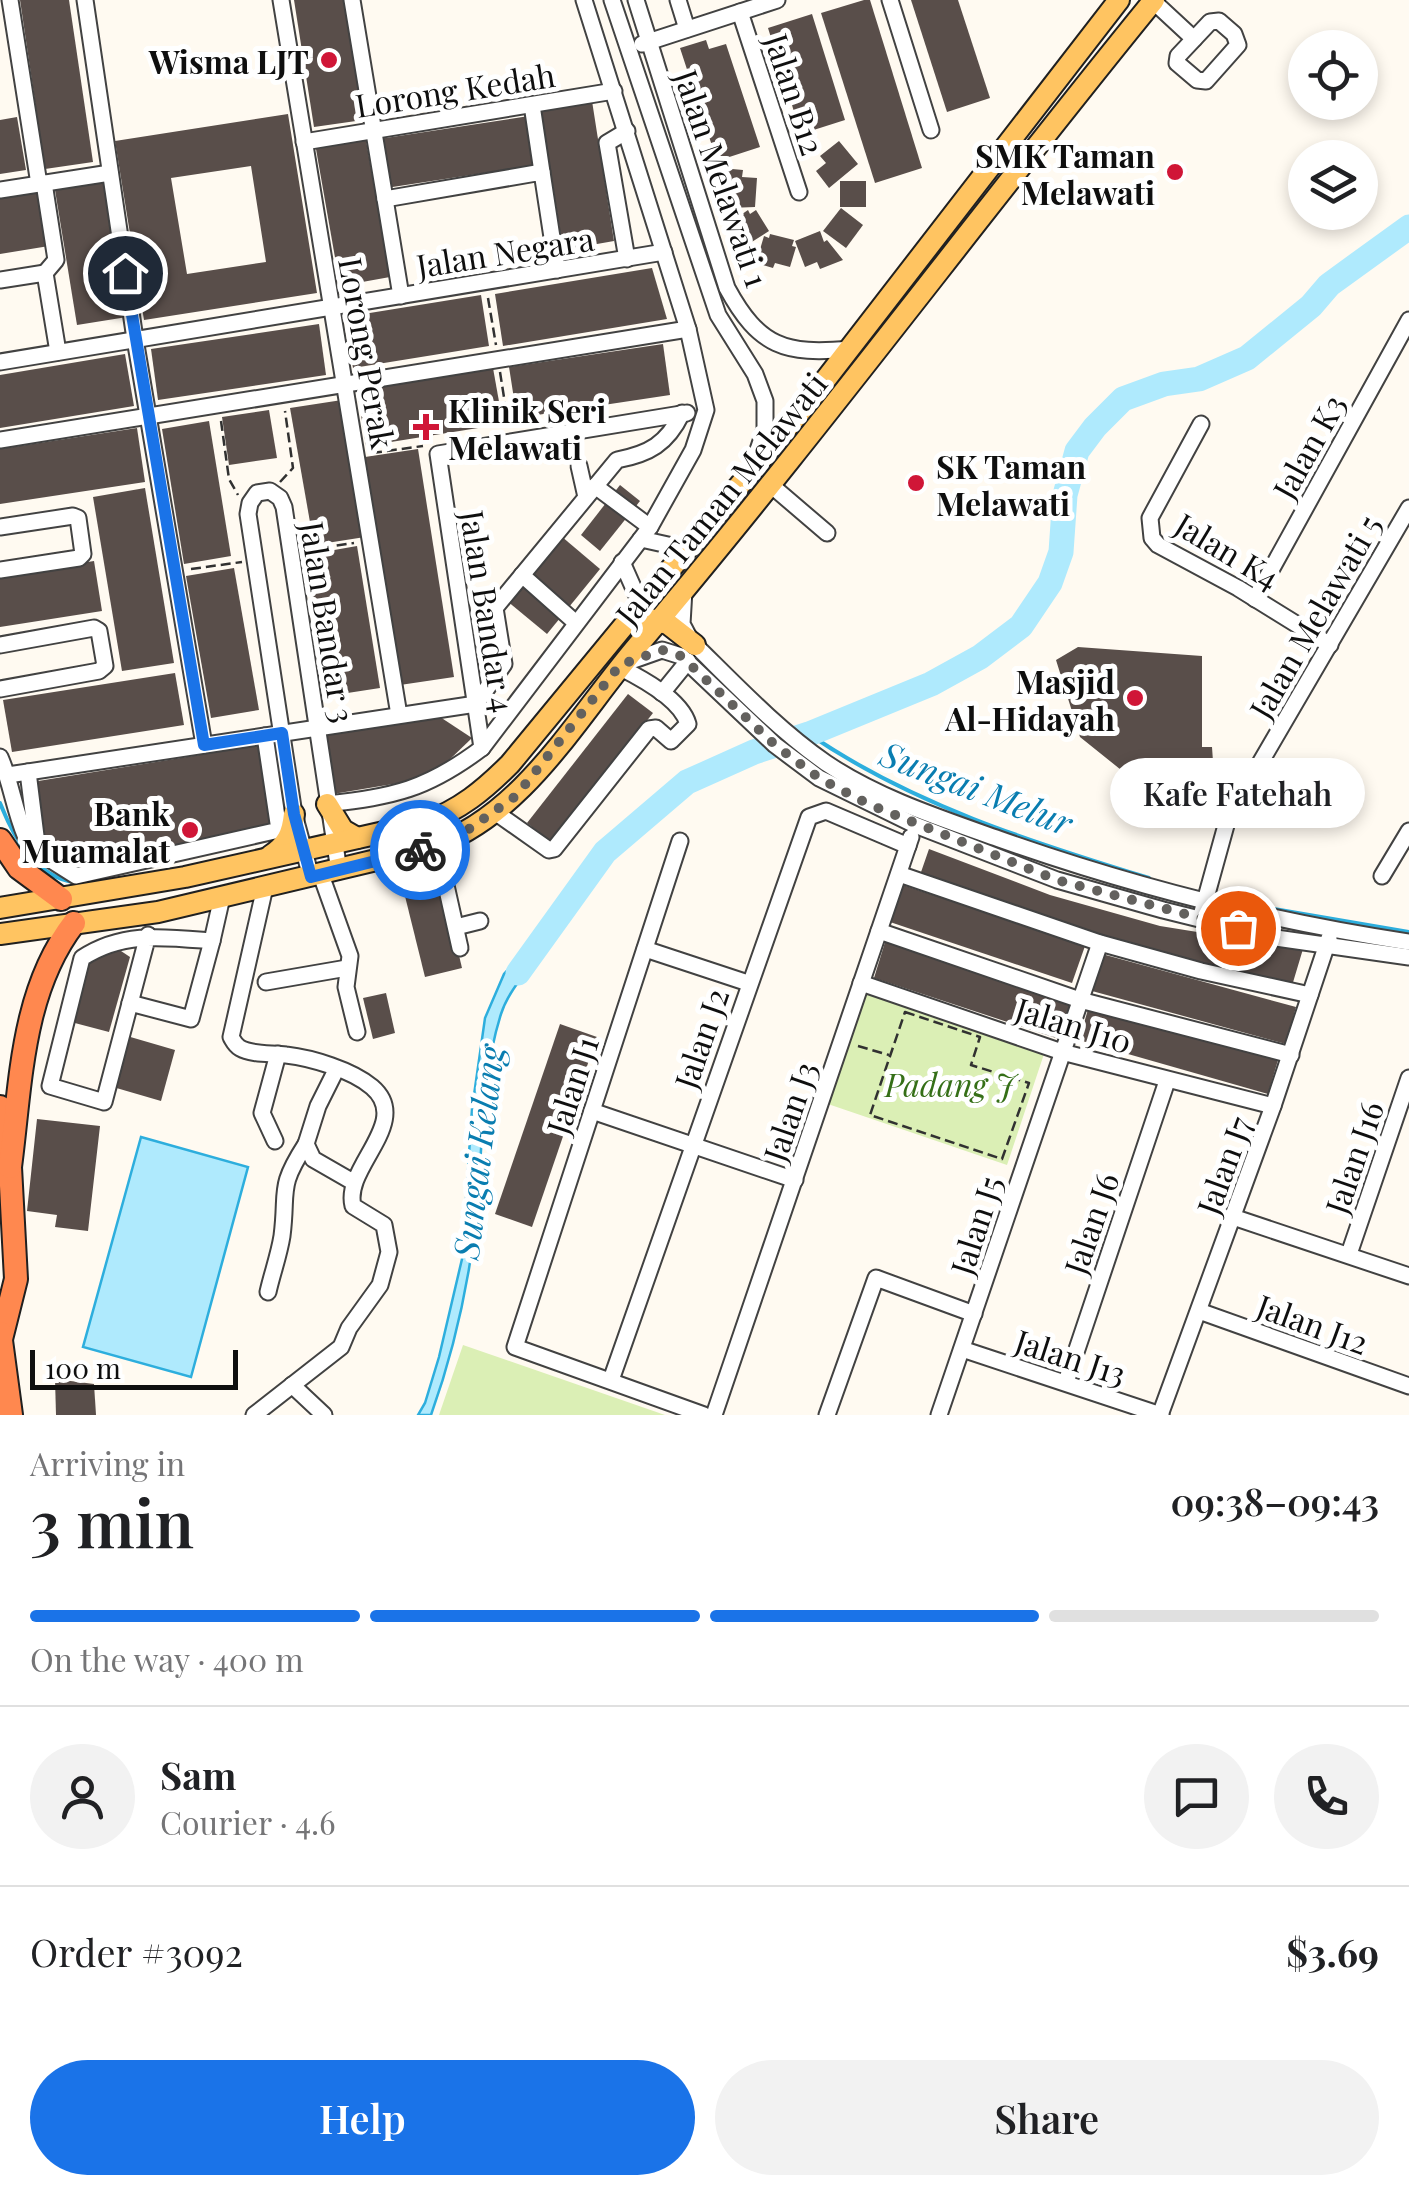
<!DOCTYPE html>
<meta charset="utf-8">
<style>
:root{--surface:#fff;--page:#f2f2f2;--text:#202124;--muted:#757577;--line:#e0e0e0;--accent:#1a73e8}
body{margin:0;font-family:"Playfair Display",serif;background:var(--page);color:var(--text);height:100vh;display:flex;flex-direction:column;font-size:38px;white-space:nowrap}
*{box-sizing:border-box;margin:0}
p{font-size:32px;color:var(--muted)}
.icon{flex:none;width:55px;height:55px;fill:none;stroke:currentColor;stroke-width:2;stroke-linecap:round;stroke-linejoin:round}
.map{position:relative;height:1415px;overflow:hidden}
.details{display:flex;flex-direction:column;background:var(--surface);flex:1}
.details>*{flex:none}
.buttons{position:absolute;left:1288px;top:30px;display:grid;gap:20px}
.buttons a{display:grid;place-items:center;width:90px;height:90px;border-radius:50%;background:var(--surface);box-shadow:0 5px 15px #0003;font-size:50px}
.scale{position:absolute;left:30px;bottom:25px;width:208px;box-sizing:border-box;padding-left:10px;border:5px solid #0f0f0f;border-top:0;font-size:28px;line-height:35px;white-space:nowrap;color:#0f0f0f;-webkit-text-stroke:8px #fff;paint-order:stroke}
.pin{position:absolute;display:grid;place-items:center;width:85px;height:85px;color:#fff;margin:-42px;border:5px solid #fff;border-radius:50%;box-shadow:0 2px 10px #0007}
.courier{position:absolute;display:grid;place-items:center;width:100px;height:100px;margin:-50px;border:8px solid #1a73e8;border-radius:50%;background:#fff;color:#222;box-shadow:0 2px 12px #0007}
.bubble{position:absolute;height:70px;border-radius:35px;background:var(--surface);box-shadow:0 5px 15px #0003;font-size:32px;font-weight:600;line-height:70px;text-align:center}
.head em{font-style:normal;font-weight:600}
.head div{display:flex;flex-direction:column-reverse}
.head{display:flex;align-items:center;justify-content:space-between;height:170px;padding:0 30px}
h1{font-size:65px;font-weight:600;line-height:75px}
.bar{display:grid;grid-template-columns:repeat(4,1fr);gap:15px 10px;align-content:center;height:120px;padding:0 30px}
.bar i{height:12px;border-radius:8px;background:var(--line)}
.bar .current{background:var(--accent)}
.bar p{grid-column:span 4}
.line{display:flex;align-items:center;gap:25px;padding:0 30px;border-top:2px solid var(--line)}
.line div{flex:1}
.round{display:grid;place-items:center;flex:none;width:105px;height:105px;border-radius:52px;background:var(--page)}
.cta{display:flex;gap:20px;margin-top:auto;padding:20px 30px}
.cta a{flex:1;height:115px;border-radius:60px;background:var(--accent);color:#fff;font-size:40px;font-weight:600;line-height:115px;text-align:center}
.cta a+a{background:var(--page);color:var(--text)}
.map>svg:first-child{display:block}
.green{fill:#dbefb5}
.water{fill:#afeafd;stroke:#2daedd;stroke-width:2.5}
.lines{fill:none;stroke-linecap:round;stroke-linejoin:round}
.stream{stroke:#2daedd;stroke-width:4}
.river{stroke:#afeafd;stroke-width:25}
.building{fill:#594e4a;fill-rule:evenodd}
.minor-casing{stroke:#424242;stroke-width:19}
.major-casing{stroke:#202020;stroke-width:24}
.highway-casing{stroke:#202020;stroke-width:26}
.path{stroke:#313131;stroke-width:2.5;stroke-dasharray:10 5;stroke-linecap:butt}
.minor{stroke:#fff;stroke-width:15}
.major{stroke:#ffc461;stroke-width:20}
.highway{stroke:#ff884f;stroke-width:22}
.done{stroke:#63615e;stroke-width:10;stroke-dasharray:0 18}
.route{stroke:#1a73e8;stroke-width:12}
.poi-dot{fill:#d01637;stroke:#fff;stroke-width:4}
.labels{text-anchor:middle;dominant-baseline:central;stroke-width:10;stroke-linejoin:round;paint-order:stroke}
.poi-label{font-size:32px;font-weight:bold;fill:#0f0f0f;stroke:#fff;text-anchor:end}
.street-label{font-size:32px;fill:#0f0f0f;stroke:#fff}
.park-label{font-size:32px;font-style:italic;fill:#356f17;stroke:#fff}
.water-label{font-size:35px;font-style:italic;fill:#097db0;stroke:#fff}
</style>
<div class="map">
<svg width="1409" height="1415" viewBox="0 0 1409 1415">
<rect width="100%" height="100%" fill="#fffaf1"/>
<g class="green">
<polygon points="863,990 1045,1051 1007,1165 825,1103"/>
<polygon points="463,1345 665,1415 439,1415"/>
</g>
<g class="water">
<path d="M 532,943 L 541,948 C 529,971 509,989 501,1014 C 480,1080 483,1152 476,1220 C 468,1288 454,1351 431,1415 L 418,1415 L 425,1403 L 439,1357 L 462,1259 L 472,1109 L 485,1018 L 504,974 Z"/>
<polygon points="141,1137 248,1167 191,1377 83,1347"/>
</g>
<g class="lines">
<g class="stream">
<path d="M 809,734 C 911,804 1031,842 1149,878"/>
<path d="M 0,803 C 14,838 34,876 74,882"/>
<polyline points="1256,906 1409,932"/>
</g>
<polyline class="river" points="518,973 605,852 687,782 754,752 809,734 931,684 980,657 1021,626 1050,583 1061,552 1065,495 1077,451 1095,427 1123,399 1164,384 1199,379 1247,358 1311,306 1329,285 1409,227"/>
</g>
<g class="building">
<polygon points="20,0 69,0 93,162 45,169"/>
<polygon points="294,0 344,0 363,120 314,127"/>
<polygon points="864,0 870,0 922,168 875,183 821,13"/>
<polygon points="911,0 958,0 990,98 947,112"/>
<polygon points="812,14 845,120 801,134 768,28"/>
<polygon points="706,40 709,49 726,44 760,147 717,161 680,48"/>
<polygon points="592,101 614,241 563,250 541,109"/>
<path d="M 288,114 L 317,293 L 144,320 L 115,141 ZM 251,166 L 266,262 L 187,274 L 171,178 Z"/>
<polygon points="529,116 537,165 386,188 379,139"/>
<polygon points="17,117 26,170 0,174 0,120"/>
<polygon points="366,140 390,277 340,286 316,149"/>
<polygon points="839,141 858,164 829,188 816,171 826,163 820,156"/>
<polygon points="721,168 743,170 742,177 757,178 755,207 729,208 730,193 720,193"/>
<rect x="840" y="181" width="26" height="26"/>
<polygon points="106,182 127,317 77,325 55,190"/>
<polygon points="41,191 49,246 0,254 0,197"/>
<polygon points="841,208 863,225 846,248 823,231"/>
<polygon points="748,210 750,214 756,210 769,231 747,245 732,221"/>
<polygon points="820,231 824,242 827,240 843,260 820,269 817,262 805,267 795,241"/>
<polygon points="770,234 794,240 792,246 796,247 790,267 775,263 773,268 756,263 764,236 769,238"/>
<polygon points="652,268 667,319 503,346 495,294"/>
<polygon points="481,295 489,346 353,368 345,317"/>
<polygon points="319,324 326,375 158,400 151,349"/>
<polygon points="663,344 670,395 517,418 509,367"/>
<polygon points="125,354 134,406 0,428 0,375"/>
<polygon points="493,368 503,424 366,446 357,390"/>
<polygon points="342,400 365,537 314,545 290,408"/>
<polygon points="269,410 277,458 229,465 222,417"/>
<polygon points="209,421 231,556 184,564 162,429"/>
<polygon points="137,428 145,482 0,504 0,449"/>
<polygon points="418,449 454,677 400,685 365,457"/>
<polygon points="620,485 640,501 600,551 581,535"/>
<polygon points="145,488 174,663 122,671 93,497"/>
<polygon points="561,536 600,569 547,634 507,601"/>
<polygon points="357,546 380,688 328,696 306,555"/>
<polygon points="94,561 102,611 0,627 0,576"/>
<polygon points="234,568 259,710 211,718 186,576"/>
<polygon points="1078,647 1202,656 1202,747 1212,747 1214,776 1177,776 1176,801 1156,798 1080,737 1056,660"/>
<polygon points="175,673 184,725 12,752 3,700"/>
<polygon points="628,694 653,713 551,842 527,823"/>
<polygon points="434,713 472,738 445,764 411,781 333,794 323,732"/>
<polygon points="261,745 273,827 72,873 41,848 32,782"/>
<polygon points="929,849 1050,895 1160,926 1303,949 1291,989 1134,945 920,875"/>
<polygon points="437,863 462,968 425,977 399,872"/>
<polygon points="900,884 1085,946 1072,983 887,921"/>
<polygon points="886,939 1074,1002 1062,1040 874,978"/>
<polygon points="115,947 130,957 109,1032 71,1022 89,959"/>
<polygon points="1102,954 1296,1007 1286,1044 1092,991"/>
<polygon points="386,993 395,1033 373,1039 363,998"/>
<polygon points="1089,1006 1278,1060 1268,1094 1079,1040"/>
<polygon points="560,1024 597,1037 532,1227 495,1214"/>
<polygon points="127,1036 175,1050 161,1101 113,1087"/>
<polygon points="37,1119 100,1126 88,1231 55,1227 57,1215 27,1211"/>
<polygon points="55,1379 94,1384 96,1415 56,1415"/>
</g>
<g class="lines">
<g class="minor-casing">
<g id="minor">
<polyline points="10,0 39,184"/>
<polyline points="85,0 135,339 204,745"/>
<polyline points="281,0 399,715"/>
<polyline points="352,0 385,199"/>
<polyline points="612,0 718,315 755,374 765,401 765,429 754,462"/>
<path d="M 636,0 L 727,288 C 759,347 785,355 850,349"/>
<polyline points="678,0 687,29"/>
<polyline points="890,0 931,130"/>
<polyline points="1153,1 1194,39"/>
<polyline points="740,12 799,192"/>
<polygon points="1219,21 1234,34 1238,45 1206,81 1197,80 1177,63 1178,56 1210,22"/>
<polyline points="642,44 777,0"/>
<polyline points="532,105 542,172"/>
<polyline points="627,131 607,143 627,259"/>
<polyline points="304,142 614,91"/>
<polyline points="44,183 56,260 45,273"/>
<polyline points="0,190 110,173"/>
<polyline points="0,280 45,273 58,352"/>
<polyline points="401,296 385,199 542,172 557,270"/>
<polyline points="0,362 664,252"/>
<polyline points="1201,424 1150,518 1152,538 1158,545 1238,588 1330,645"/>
<polyline points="0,440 688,329"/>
<polyline points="579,466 586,497"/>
<polyline points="595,486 650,527"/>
<polyline points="772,486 827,533"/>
<polyline points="0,527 73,516 78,518 83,554 79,558 0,570"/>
<polyline points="641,539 686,549"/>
<polyline points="622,562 641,605"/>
<polyline points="522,575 576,623"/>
<path d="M 684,590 L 682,624 L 691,641 C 734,683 776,728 826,763 C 878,798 940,818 999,839 C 1132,886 1269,921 1409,942"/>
<polyline points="1255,599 1409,320"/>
<polyline points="0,645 94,628 99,631 105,666 99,671 0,689"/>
<polyline points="628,662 662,650 681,656 775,745 819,778 915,825 1057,880 1163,910 1276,938 1409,957"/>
<polyline points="662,693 688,661"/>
<polyline points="482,748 438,454 687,413"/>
<path d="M 0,757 C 11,782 14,809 25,835"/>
<polyline points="28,772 38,852 76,876 279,830 265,736"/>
<path d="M 8,775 L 476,704 L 504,664 L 495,608 L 617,460 C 649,454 667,444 682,413"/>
<path d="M 327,804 C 395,796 426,790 482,748 L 650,527 L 693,450 L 706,410 L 688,329 L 584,0"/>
<path d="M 495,812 L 549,850 L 554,849 L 649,729 L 656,728 L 671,741 L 688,724 C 681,699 641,678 619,667"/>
<polyline points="680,841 515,1347 704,1415"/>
<polyline points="437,845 460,948"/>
<polyline points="899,874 1100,943 1201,971 1310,995"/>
<polyline points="321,875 350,956 346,987 357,1032"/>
<polyline points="1382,876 1409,831"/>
<polyline points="311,877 294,814 248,514 250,503 257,493 270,491 280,498 284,507 339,871"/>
<polyline points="1202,912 1228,818 1409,508"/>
<polyline points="456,927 480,921"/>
<polyline points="879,931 1080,1000 1291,1055"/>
<path d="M 148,935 L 104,1102 L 50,1086 L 82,958 C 123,931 165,937 212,941 L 222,897"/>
<polyline points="645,949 748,983"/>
<polyline points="266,982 347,968"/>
<polyline points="861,983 1062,1052 1273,1106"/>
<polyline points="130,1003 191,1019 212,941"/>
<polyline points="336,1070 318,1106 306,1144 313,1159 353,1182"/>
<polyline points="592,1111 795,1180"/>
<polyline points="275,1141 262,1113 278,1054"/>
<polyline points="1233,1217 1409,1276"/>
<polyline points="1349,1254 1409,1078"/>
<path d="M 268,1292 C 272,1274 279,1255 282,1236 C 288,1189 277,1189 306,1144"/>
<polyline points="1199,1311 1409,1386"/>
<polyline points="962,1349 1161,1415"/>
<polyline points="611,1380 809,817 826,811 908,846"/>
<polyline points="1066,1382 1167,1081"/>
<polyline points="292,1385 324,1415"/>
<path d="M 254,1415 L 341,1347 L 349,1328 L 380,1285 L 389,1252 L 384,1225 L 353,1206 C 343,1167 413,1122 372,1087 C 352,1070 312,1058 286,1055 C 272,1053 252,1055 240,1048 C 235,1045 234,1042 231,1037 L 265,887"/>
<polyline points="714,1415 911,837"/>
<polyline points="827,1415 876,1278 974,1314"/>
<polyline points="939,1415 1100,943"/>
<polyline points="1160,1415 1273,1106 1329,938"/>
</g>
</g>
<g class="major-casing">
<g id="major">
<polyline points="646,618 668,624 695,645"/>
<polyline points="327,804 343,830 357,838"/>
<path d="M 270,856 C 287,845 292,834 294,814"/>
<path d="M 0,908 L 185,877 L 424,823 C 460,810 484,790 510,764 L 809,401 L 1119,0"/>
<path d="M 0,934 L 158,912 L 431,847 C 524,816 578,715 639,644 C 817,434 980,213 1154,0"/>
</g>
</g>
<g class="highway-casing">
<g id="highway">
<polyline points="0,840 19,868 61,899"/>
<polyline points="0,1107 10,1167 16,1279 1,1339"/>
<path d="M 10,1167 C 21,1084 21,992 74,923"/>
<polyline points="0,1333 11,1415"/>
</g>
</g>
<g class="path">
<polyline points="488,298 496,345"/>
<polyline points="500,372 509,429"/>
<polyline points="221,421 229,479 238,495"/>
<polyline points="372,453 423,446"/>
<polyline points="280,482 293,468 285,411"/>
<polyline points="307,550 354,543"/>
<polyline points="191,569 242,562"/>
<polygon points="905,1012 980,1037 971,1065 1029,1083 1002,1159 870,1115"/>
<polyline points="858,1046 889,1055"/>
</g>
<use href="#minor" class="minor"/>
<use href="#major" class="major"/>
<use href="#highway" class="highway"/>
</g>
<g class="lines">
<polyline class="done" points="420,850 459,836 516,796 620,665 662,650 681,656 775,745 819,778 868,804 1057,880 1238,928"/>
<polyline class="route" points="125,273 204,745 282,733 294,814 311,877 420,850"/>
</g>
<g class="poi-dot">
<circle cx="329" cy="60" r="10"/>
<circle cx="1175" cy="172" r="10"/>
<path d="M421 412h10v10h10v10h-10v10h-10v-10h-10v-10h10z"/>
<circle cx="916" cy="483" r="10"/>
<circle cx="1135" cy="698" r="10"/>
<circle cx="190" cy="830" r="10"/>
</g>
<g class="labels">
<g class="poi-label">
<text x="309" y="60">Wisma LJT</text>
<text x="1155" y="154">SMK Taman<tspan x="1155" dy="37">Melawati</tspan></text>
<text x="448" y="409" text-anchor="start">Klinik Seri<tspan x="448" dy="37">Melawati</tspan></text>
<text x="936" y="465" text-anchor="start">SK Taman<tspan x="936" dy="37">Melawati</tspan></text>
<text x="1115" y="680">Masjid<tspan x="1115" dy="37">Al-Hidayah</tspan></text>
<text x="170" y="812">Bank<tspan x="170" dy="37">Muamalat</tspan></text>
</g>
<g class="street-label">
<text transform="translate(455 89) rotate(-9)">Lorong Kedah</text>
<text transform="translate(796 94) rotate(72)">Jalan B12</text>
<text transform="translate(723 178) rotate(71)">Jalan Melawati 1</text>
<text transform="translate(505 251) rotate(-9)">Jalan Negara</text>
<text transform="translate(368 353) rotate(80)">Lorong Perak</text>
<text transform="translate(1308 446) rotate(-61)">Jalan K3</text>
<text transform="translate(720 498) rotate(-51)">Jalan Taman Melawati</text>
<text transform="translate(1228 550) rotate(31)">Jalan K4</text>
<text transform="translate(489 611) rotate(81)">Jalan Bandar 4</text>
<text transform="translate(1314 616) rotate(-60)">Jalan Melawati 5</text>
<text transform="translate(329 622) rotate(81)">Jalan Bandar 3</text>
<text transform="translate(1074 1024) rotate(17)">Jalan J10</text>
<text transform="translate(700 1038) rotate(-71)">Jalan J2</text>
<text transform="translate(571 1085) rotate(-72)">Jalan J1</text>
<text transform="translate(789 1111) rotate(-71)">Jalan J3</text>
<text transform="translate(1353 1157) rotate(-71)">Jalan J16</text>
<text transform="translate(1223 1165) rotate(-70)">Jalan J7</text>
<text transform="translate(1090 1223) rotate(-71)">Jalan J6</text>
<text transform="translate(975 1225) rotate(-72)">Jalan J5</text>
<text transform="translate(1313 1323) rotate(20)">Jalan J12</text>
<text transform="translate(1071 1356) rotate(18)">Jalan J13</text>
</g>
<g class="park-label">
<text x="950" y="1083">Padang J</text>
</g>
<g class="water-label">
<text transform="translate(977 787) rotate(21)">Sungai Melur</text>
<text transform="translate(477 1152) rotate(-83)">Sungai Kelang</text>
</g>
</g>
</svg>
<div class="buttons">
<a><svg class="icon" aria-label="locate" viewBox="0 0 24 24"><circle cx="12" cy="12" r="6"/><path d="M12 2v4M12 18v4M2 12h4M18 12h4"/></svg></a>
<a><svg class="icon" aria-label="layers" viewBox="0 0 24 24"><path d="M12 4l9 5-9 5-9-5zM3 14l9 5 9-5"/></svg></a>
</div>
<div class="scale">100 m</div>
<div class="pin" style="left:1238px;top:928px;background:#ea580c"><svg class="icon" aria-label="bag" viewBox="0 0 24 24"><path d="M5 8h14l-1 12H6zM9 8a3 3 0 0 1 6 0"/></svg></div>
<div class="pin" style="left:125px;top:273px;background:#1f2937"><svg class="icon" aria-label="home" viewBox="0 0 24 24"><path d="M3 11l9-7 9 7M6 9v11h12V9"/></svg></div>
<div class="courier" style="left:420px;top:850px"><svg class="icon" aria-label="bike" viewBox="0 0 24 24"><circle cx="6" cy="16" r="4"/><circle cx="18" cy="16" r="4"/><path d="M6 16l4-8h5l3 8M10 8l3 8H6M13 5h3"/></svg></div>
<div class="bubble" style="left:1110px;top:758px;width:255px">Kafe Fatehah</div>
</div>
<section class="details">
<div class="head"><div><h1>3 min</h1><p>Arriving in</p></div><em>09:38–09:43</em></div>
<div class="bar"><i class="current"></i><i class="current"></i><i class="current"></i><i></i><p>On the way · 400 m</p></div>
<div class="line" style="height:180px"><a class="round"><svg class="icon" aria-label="person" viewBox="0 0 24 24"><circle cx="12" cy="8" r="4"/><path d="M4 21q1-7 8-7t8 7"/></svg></a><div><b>Sam</b><p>Courier · 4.6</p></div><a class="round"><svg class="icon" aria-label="chat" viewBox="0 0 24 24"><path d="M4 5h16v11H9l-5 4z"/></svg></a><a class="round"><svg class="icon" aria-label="phone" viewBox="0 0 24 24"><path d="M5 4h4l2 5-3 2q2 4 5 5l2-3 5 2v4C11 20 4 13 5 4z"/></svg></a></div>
<div class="line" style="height:130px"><div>Order #3092</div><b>$3.69</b></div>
<div class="cta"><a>Help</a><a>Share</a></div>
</section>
